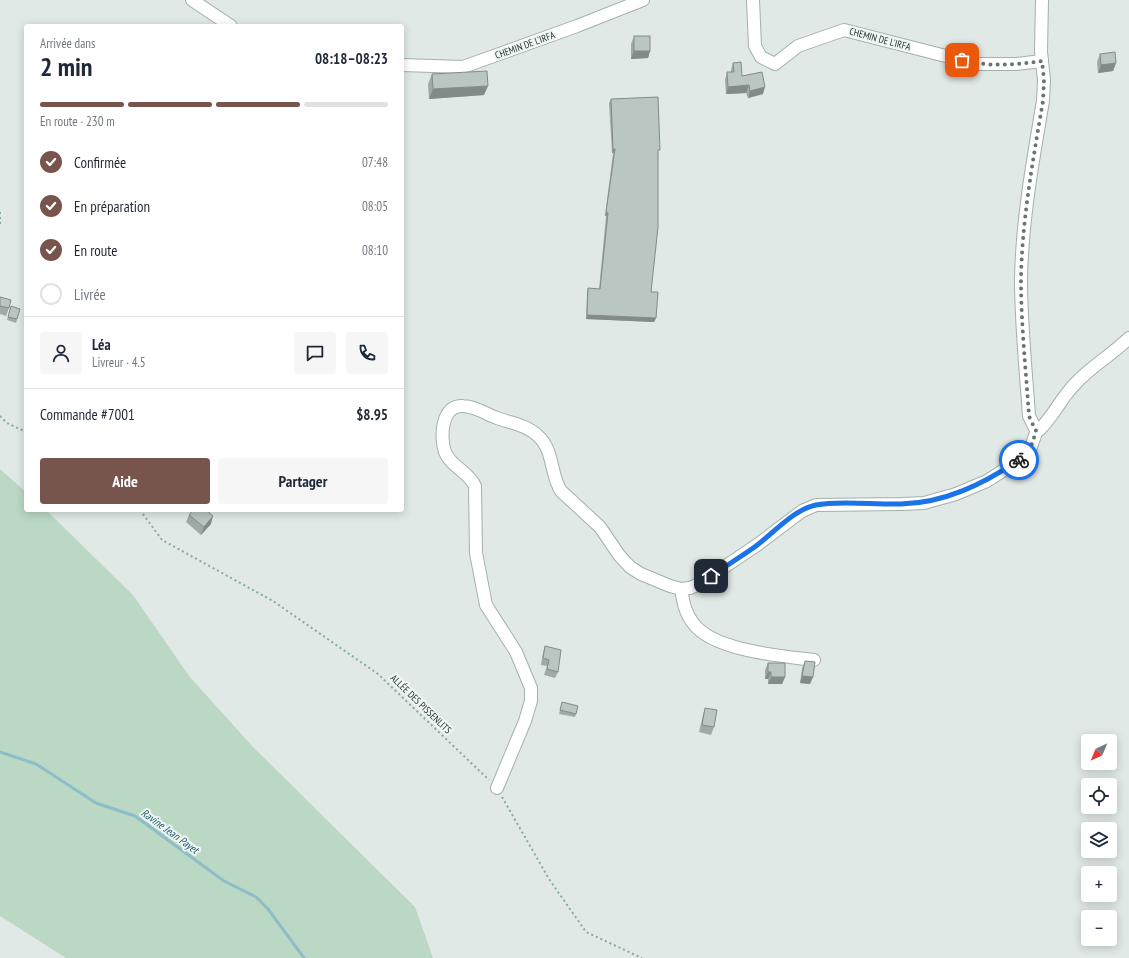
<!DOCTYPE html>
<html lang="fr">
<meta charset="utf-8">
<style>
:root{--surface:#fff;--page:#f6f6f7;--text:#1f2937;--muted:#747a83;--line:#e0e1e3;--accent:#77544c}
body{margin:0;font-family:"PT Sans Narrow",sans-serif;background:var(--page);color:var(--text);height:100vh;display:flex;flex-direction:column;font-size:15px;white-space:nowrap}
*{box-sizing:border-box;margin:0}
p{font-size:13px;color:var(--muted)}
.icon{flex:none;width:22px;height:22px;fill:none;stroke:currentColor;stroke-width:2;stroke-linecap:round;stroke-linejoin:round}
.map{position:relative;flex:1;overflow:hidden}
.drawer{position:absolute;left:24px;top:24px;width:380px;height:488px;display:flex;flex-direction:column;background:var(--surface);border-radius:4px;box-shadow:0 2px 10px #0003}
.drawer>*{flex:none}
.needle{width:26px;rotate:224deg}
.tools{position:absolute;left:1081px;top:734px;display:grid;gap:8px}
.tools a{display:grid;place-items:center;width:36px;height:36px;border-radius:4px;background:var(--surface);box-shadow:0 2px 10px #0003;font-size:20px}
.pin{position:absolute;display:grid;place-items:center;width:34px;height:34px;color:#fff;margin:-17px;border-radius:8px;box-shadow:0 2px 6px #0006}
.courier{position:absolute;display:grid;place-items:center;width:40px;height:40px;margin:-20px;border:3px solid #1a73e8;border-radius:50%;background:#fff;color:#222;box-shadow:0 1px 5px #0007}
.overview em{font-style:normal;font-weight:800}
.overview div{display:flex;flex-direction:column-reverse}
.overview{display:flex;align-items:center;justify-content:space-between;height:68px;padding:0 16px}
h1{font-size:26px;font-weight:800;line-height:30px}
.bar{display:grid;grid-template-columns:repeat(4,1fr);gap:6px 4px;align-content:center;height:48px;padding:0 16px}
.bar i{height:5px;border-radius:3px;background:var(--line)}
.bar .active{background:var(--accent)}
.bar p{grid-column:span 4}
.line{display:flex;align-items:center;gap:10px;padding:0 16px;border-top:1px solid var(--line)}
.line div{flex:1}
.round{display:grid;place-items:center;flex:none;width:42px;height:42px;border-radius:4px;background:var(--page)}
ol{padding:0 16px;list-style:none}
li{display:flex;align-items:center;gap:12px;height:44px}
li p{margin-inline-start:auto}
li .icon{padding:4px;border-radius:50%;background:var(--accent);color:#fff;stroke-width:4}
li:last-child{color:var(--muted)}
li i{width:22px;height:22px;border:2px solid var(--line);border-radius:50%}
.button{display:flex;gap:8px;margin-top:auto;padding:8px 16px}
.button a{flex:1;height:46px;border-radius:4px;background:var(--accent);color:#fff;font-size:16px;font-weight:800;line-height:46px;text-align:center}
.button a+a{background:var(--page);color:var(--text)}
.map>svg:first-child{display:block}
.green{fill:#bbd8c4}
.lines{fill:none;stroke-linecap:round;stroke-linejoin:round}
.stream{stroke:#8dbdc8;stroke-width:3}
.minor-casing{stroke:#a4b0ac;stroke-width:14}
.path{stroke:#84a99f;stroke-width:2;stroke-dasharray:2 3;stroke-linecap:butt}
.minor{stroke:#fff;stroke-width:12}
.wall{fill:#9faaa6}
.shaded-wall{fill:#828b87}
.building{fill:#b9c6c1;stroke:#828b87}
.done{stroke:#657571;stroke-width:4;stroke-dasharray:0 7.2}
.route{stroke:#1a73e8;stroke-width:5}
.labels{text-anchor:middle;dominant-baseline:central;stroke-width:4;stroke-linejoin:round;paint-order:stroke}
.street-label{font-size:10px;fill:#233732;stroke:#f0f6f3}
.water-label{font-size:11px;font-style:italic;fill:#245d6c;stroke:#f0f6f3}
</style>
<div class="map">
<svg width="1129" height="958" viewBox="0 0 1129 958">
<rect width="100%" height="100%" fill="#e0e9e5"/>
<polygon class="green" points="0,469 26,492 26,510 46,510 133,595 189,676 253,747 415,907 433,958 66,958 0,916"/>
<g class="lines">
<polyline class="stream" points="0,752 36,764 96,803 135,816 224,881 256,897 268,909 304,958"/>
<g class="minor-casing">
<g id="minor">
<polyline points="192,0 231,26"/>
<polyline points="753,0 755,46 761,57 775,64 798,46 844,30 977,64 1016,64 1042,61"/>
<path d="M 1042,0 L 1041,52 L 1044,80 L 1043,101 C 1033,160 1022,220 1021,279 C 1021,325 1026,371 1029,416 L 1035,428 L 1039,430 C 1053,417 1061,398 1075,384 C 1091,366 1112,355 1129,338"/>
<polyline points="402,65 463,67 577,26 643,0"/>
<path d="M 681,589 C 683,601 685,613 693,623 C 713,651 782,656 814,660"/>
<path d="M 497,788 L 525,721 L 531,701 L 531,688 L 516,652 L 486,605 L 476,553 L 475,486 C 469,472 451,467 445,452 C 440,438 441,404 463,406 C 475,406 486,414 497,418 C 511,423 527,425 538,436 C 554,450 550,474 561,491 L 600,527 L 619,555 L 630,567 L 641,574 L 670,586 L 681,589 L 690,588 L 699,584 L 757,545 L 802,511 L 816,505 L 902,504 L 924,503 L 956,494 L 987,481 L 1024,457 L 1031,447 L 1037,430"/>
</g>
</g>
<g class="path">
<polyline points="0,212 0,225"/>
<polyline points="0,416 7,423 26,432"/>
<polyline points="140,510 162,540 273,601 378,674 489,780"/>
<polyline points="502,797 549,879 586,932 642,958"/>
</g>
<use href="#minor" class="minor"/>
</g>
<g class="wall">
<polygon points="634,36 650,51 648,58 631,59 631,44"/>
<polygon points="1100,54 1116,63 1113,71 1098,73 1097,62"/>
<polygon points="733,63 742,76 763,94 748,98 746,93 726,94 725,80 727,72 731,72 731,70"/>
<polygon points="432,74 484,95 429,99 428,84"/>
<polygon points="611,99 659,154 658,154 651,292 656,318 654,322 586,319 587,292 588,288 599,289 606,216 605,216 613,153 612,153 609,103"/>
<polygon points="0,297 9,308 6,316 0,314"/>
<polygon points="11,306 20,309 16,323 7,320"/>
<polygon points="189,515 211,524 201,535 186,522"/>
<polygon points="545,646 558,672 555,678 544,675 547,666 541,665 543,653"/>
<polygon points="805,661 813,677 810,684 800,683 802,668"/>
<polygon points="768,663 785,677 782,684 768,684 768,679 765,679 765,670"/>
<polygon points="562,702 576,714 575,717 559,714"/>
<polygon points="705,708 714,727 711,735 699,732 703,715"/>
</g>
<g class="shaded-wall">
<polygon points="634,51 650,51 648,58 631,59"/>
<polygon points="1116,63 1113,71 1098,73 1101,65"/>
<polygon points="749,85 746,93 726,94 728,87"/>
<polygon points="488,86 484,95 429,99 433,89"/>
<polygon points="765,87 763,94 748,98 750,91"/>
<polygon points="613,149 615,149 613,153 612,153"/>
<polygon points="606,212 608,213 606,216 605,216"/>
<polygon points="587,315 656,318 654,322 586,319"/>
<polygon points="213,516 211,524 201,535 204,527"/>
<polygon points="768,672 771,672 768,679 765,679"/>
<polygon points="802,676 813,677 810,684 800,683"/>
<polygon points="771,677 785,677 782,684 768,684"/>
</g>
<g class="building">
<rect x="634" y="36" width="16" height="15"/>
<polygon points="1115,52 1116,63 1101,65 1100,54"/>
<polygon points="741,62 742,76 762,72 765,87 750,91 749,85 728,87 727,72 734,72 733,63"/>
<polygon points="487,71 488,86 433,89 432,74"/>
<polygon points="658,97 660,150 658,150 658,227 651,292 658,292 656,318 587,315 588,288 600,289 608,213 606,212 615,149 613,149 611,99"/>
<polygon points="0,297 11,300 9,308 0,306"/>
<polygon points="11,306 20,309 17,319 8,317"/>
<polygon points="193,510 206,510 213,516 204,527 189,515"/>
<polygon points="545,646 561,650 558,672 547,669 549,660 543,658"/>
<polygon points="805,661 815,662 813,677 802,676"/>
<polygon points="768,663 785,663 785,677 771,677 771,672 768,672"/>
<polygon points="562,702 578,706 576,714 560,710"/>
<polygon points="705,708 717,710 714,727 702,725"/>
</g>
<g class="lines">
<path class="done" d="M 962,60 C 988,67 1015,65 1042,61 L 1044,80 L 1043,101 C 1033,160 1022,220 1021,279 C 1021,325 1026,371 1029,416 L 1032,423 L 1036,430 C 1033,442 1030,453 1019,460"/>
<path class="route" d="M 711,576 C 726,566 742,556 756,546 C 775,532 793,510 816,505 C 839,500 876,505 901,504 C 945,503 983,484 1019,460"/>
</g>
<g class="labels">
<g class="street-label">
<text transform="translate(880 39) rotate(15)">CHEMIN DE L'IRFA</text>
<text transform="translate(525 45) rotate(-20)">CHEMIN DE L'IRFA</text>
<text transform="translate(421 704) rotate(44)">ALLÉE DES PISSENLITS</text>
</g>
<g class="water-label">
<text transform="translate(170 831) rotate(36)">Ravine Jean Payet</text>
</g>
</g>
</svg>
<div class="tools">
<a><svg class="needle" viewBox="-14 -14 28 28"><path d="M0-13l5 13h-10z" fill="#e53935"/><path d="M0 13l5-13h-10z" fill="#747a83"/></svg></a>
<a><svg class="icon" aria-label="locate" viewBox="0 0 24 24"><circle cx="12" cy="12" r="6"/><path d="M12 2v4M12 18v4M2 12h4M18 12h4"/></svg></a>
<a><svg class="icon" aria-label="layers" viewBox="0 0 24 24"><path d="M12 4l9 5-9 5-9-5zM3 14l9 5 9-5"/></svg></a>
<a>+</a>
<a>−</a>
</div>
<div class="pin" style="left:962px;top:60px;background:#ea580c"><svg class="icon" aria-label="bag" viewBox="0 0 24 24"><path d="M5 8h14l-1 12H6zM9 8a3 3 0 0 1 6 0"/></svg></div>
<div class="pin" style="left:711px;top:576px;background:#1f2937"><svg class="icon" aria-label="home" viewBox="0 0 24 24"><path d="M3 11l9-7 9 7M6 9v11h12V9"/></svg></div>
<div class="courier" style="left:1019px;top:460px"><svg class="icon" aria-label="bike" viewBox="0 0 24 24"><circle cx="6" cy="16" r="4"/><circle cx="18" cy="16" r="4"/><path d="M6 16l4-8h5l3 8M10 8l3 8H6M13 5h3"/></svg></div>
<section class="drawer">
<div class="overview"><div><h1>2 min</h1><p>Arrivée dans</p></div><em>08:18–08:23</em></div>
<div class="bar"><i class="active"></i><i class="active"></i><i class="active"></i><i></i><p>En route · 230 m</p></div>
<ol>
<li><svg class="icon" aria-label="check" viewBox="0 0 24 24"><path d="M5 12l5 5 9-10"/></svg>Confirmée<p>07:48</p></li>
<li><svg class="icon" aria-label="check" viewBox="0 0 24 24"><path d="M5 12l5 5 9-10"/></svg>En préparation<p>08:05</p></li>
<li><svg class="icon" aria-label="check" viewBox="0 0 24 24"><path d="M5 12l5 5 9-10"/></svg>En route<p>08:10</p></li>
<li><i></i>Livrée</li>
</ol>
<div class="line" style="height:72px"><a class="round"><svg class="icon" aria-label="person" viewBox="0 0 24 24"><circle cx="12" cy="8" r="4"/><path d="M4 21q1-7 8-7t8 7"/></svg></a><div><b>Léa</b><p>Livreur · 4.5</p></div><a class="round"><svg class="icon" aria-label="chat" viewBox="0 0 24 24"><path d="M4 5h16v11H9l-5 4z"/></svg></a><a class="round"><svg class="icon" aria-label="phone" viewBox="0 0 24 24"><path d="M5 4h4l2 5-3 2q2 4 5 5l2-3 5 2v4C11 20 4 13 5 4z"/></svg></a></div>
<div class="line" style="height:52px"><div>Commande #7001</div><b>$8.95</b></div>
<div class="button"><a>Aide</a><a>Partager</a></div>
</section>
</div>
